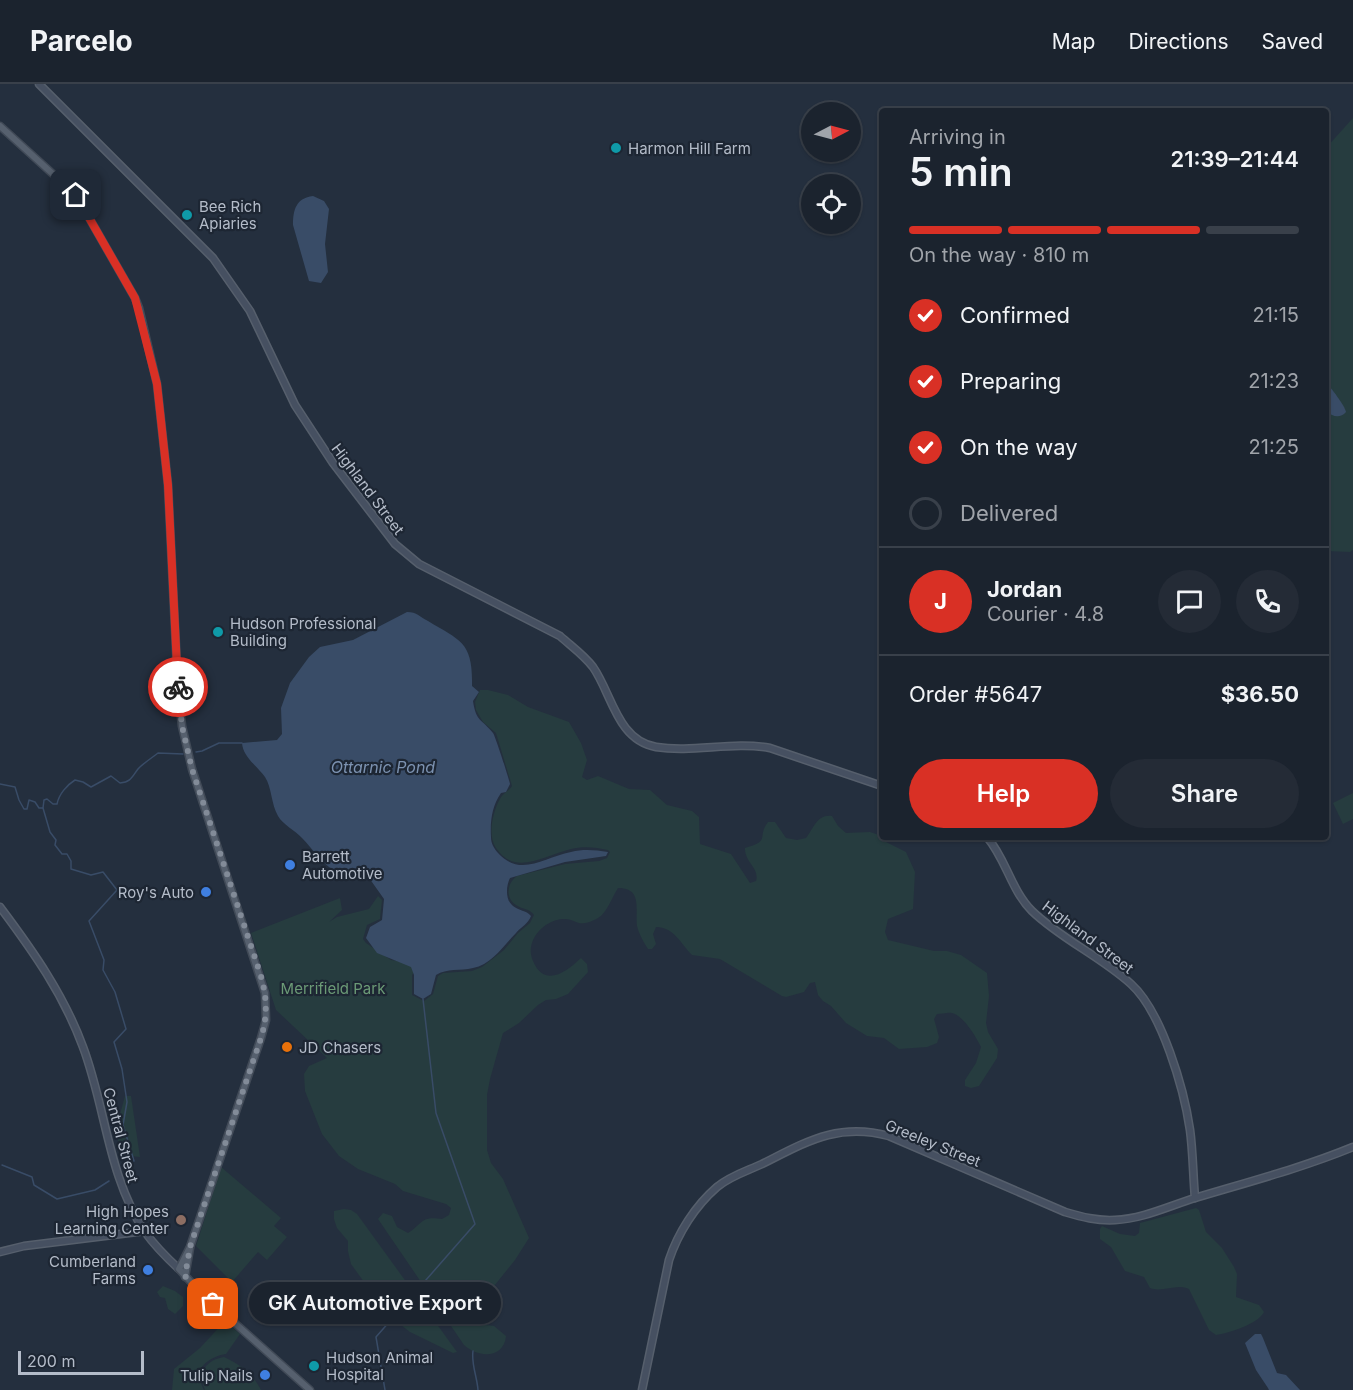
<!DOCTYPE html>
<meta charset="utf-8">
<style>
:root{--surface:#1b232e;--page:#242b36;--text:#f1f3f6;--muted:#a0a4aa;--line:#39404a;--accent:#d93025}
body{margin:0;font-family:Inter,sans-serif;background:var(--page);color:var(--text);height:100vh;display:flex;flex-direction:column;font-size:22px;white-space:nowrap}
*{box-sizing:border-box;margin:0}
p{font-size:20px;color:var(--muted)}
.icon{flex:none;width:33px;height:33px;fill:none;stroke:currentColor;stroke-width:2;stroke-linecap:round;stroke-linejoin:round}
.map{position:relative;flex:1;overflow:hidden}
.drawer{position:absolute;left:879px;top:24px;width:450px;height:732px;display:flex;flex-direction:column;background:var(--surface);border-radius:6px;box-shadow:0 2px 4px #0004,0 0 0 2px var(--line)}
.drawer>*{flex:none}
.needle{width:39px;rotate:84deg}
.controls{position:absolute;left:801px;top:18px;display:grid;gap:12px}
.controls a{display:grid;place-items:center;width:60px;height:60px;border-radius:50%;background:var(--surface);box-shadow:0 2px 4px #0004,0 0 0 2px var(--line);font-size:30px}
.scale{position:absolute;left:18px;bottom:15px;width:126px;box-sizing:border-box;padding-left:6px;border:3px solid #b4bcc9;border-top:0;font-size:16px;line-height:21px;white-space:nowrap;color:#b4bcc9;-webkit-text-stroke:4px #1d2633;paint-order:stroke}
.pin{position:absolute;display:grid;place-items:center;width:51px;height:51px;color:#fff;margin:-26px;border-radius:12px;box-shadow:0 3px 9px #0006}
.courier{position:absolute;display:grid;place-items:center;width:60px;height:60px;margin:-30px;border:4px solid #d93025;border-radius:50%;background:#fff;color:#222;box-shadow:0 2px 8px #0007}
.bubble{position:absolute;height:42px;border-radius:21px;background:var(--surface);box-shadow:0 2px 4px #0004,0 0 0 2px var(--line);font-size:20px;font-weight:600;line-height:42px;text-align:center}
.head em{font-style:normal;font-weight:600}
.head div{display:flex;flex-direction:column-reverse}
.head{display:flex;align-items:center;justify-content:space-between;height:102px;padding:0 30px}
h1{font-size:39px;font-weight:600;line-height:45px}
.bar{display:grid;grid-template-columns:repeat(4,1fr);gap:9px 6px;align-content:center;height:72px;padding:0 30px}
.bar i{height:8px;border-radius:4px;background:var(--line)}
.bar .current{background:var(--accent)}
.bar p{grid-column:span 4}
.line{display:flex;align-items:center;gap:15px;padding:0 30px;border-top:2px solid var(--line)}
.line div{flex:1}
.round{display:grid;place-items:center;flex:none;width:63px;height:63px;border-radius:32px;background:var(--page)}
ol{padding:0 30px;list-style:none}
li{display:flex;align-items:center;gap:18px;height:66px}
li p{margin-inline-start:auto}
li .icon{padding:6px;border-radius:50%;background:var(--accent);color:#fff;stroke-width:4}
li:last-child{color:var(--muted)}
li i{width:33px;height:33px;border:3px solid var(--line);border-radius:50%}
.cta{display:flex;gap:12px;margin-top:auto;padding:12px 30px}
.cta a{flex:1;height:69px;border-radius:36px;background:var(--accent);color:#fff;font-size:24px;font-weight:600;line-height:69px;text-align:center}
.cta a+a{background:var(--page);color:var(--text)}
header{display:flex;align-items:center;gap:36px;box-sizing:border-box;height:84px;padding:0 30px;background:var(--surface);border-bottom:2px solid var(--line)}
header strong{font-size:28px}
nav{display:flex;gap:33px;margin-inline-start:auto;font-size:21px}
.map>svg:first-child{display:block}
.green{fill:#263c3f}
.water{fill:#394c67}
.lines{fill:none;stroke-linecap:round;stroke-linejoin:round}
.stream{stroke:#394c67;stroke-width:1.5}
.secondary-casing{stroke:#565f6c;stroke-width:9}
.primary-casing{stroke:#414a57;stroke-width:9}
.secondary{stroke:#465061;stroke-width:6}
.primary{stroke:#56606e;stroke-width:6}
.done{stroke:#828b98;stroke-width:6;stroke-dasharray:0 10.8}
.route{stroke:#d93025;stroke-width:8}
.culture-dot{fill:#0f9aa8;stroke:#1d2633;stroke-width:2}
.shop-dot{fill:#3f7fe0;stroke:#1d2633;stroke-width:2}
.food-dot{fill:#e8710a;stroke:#1d2633;stroke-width:2}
.education-dot{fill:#8d6e63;stroke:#1d2633;stroke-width:2}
.labels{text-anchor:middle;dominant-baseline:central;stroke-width:4.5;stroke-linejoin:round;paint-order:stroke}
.poi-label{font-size:15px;fill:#b4bcc9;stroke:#1d2633;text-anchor:start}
.street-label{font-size:15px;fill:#b4bcc9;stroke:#1d2633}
.park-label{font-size:15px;fill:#6b9a76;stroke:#1d2633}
.water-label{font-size:16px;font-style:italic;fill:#7c92b1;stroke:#1d2633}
</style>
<header>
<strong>Parcelo</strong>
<nav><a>Map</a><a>Directions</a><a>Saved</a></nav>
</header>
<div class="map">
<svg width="1353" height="1306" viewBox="0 0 1353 1306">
<rect width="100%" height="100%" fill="#242f3e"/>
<g class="green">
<polygon points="1353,34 1353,466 1350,468 1326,467 1326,64"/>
<path d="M 480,606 L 488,606 L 508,611 L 528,623 L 569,638 L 581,659 L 587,676 L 582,693 L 587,696 L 598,692 L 629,705 L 650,706 L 667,721 L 692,727 L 699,733 L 700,760 L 731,770 L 750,799 L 756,797 C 760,784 744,778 745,764 C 772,756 756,754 768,738 L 775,738 L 786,754 L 797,756 L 806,754 C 814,744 817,730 832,732 L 838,742 L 846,749 L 870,748 L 879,751 L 886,758 L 906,768 L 915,788 L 913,825 L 888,835 L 885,848 L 888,856 L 934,867 L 947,867 L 961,871 L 987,889 L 989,912 L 986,939 L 988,948 L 998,965 L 997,974 L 979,1002 L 971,1004 L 965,1002 L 965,996 L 976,979 L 981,963 C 976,953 964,932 952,929 C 948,928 941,930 937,930 L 934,935 L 939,953 L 937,959 L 927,963 L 899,965 L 884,954 L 867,952 L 846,939 L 831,922 L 823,917 L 818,911 L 815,898 L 810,899 L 804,908 L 786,913 L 782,912 L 720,875 L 692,871 C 681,860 674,843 656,843 L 653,850 L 656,860 L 652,865 L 648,865 C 644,859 639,850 637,842 C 635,826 643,804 618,804 C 612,813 607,829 598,834 C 576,846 578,834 563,835 C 544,836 524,857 533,877 C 545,905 567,887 581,874 L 587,880 L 588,888 L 568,910 L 556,915 L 546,916 L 538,921 L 519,939 L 503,949 L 490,995 L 487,1011 L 487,1066 L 491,1079 L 503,1095 L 529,1154 L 515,1176 L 478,1222 L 480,1233 L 486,1241 L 494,1242 L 506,1252 C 504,1275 478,1274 464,1261 L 378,1135 L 383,1129 L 392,1132 L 397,1143 L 408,1149 C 424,1139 420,1132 442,1135 L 449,1131 L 451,1124 L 446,1120 L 403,1107 L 395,1100 L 358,1085 L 339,1072 L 322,1050 L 305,1007 L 304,990 L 309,982 L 327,974 L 276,926 L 251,849 L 340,814 L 342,826 L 329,838 L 337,833 L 369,825 L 378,812 L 382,816 L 380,835 L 367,841 L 363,855 L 366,859 L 391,876 L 411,879 L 416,885 L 412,891 L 412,911 L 424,917 L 433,910 L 438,892 L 443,889 L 472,887 L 482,883 L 504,866 L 518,849 L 530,839 L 534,831 C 529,824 523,826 516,821 C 505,814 507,799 517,792 L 565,780 L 599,777 L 607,774 L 610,768 L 608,766 C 595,763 583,762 571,765 C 545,771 515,793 496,764 C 487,751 493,727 500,715 C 503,709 508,708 512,702 L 496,649 L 483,638 L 476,626 L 475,618 Z"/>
<polygon points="1353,709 1353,735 1343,740 1333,719"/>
<polygon points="125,1012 131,1012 140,1073 122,1071 114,1041 119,1034"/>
<polygon points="221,1083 281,1134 274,1142 287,1153 267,1176 258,1168 232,1198 196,1162"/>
<path d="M 1196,1124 L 1199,1126 L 1206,1148 L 1222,1164 L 1234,1183 L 1237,1190 L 1236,1213 L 1259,1221 L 1264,1228 C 1258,1240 1229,1249 1216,1251 L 1209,1246 L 1189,1205 C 1176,1199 1163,1209 1150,1204 L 1144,1193 L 1125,1187 L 1111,1163 L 1100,1155 L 1100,1145 L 1102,1142 L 1120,1150 L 1135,1152 L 1139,1149 L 1140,1139 Z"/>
<polygon points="344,1125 351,1126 357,1130 457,1268 453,1269 410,1248 388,1231 351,1180 348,1167 348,1157 337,1144 334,1135 334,1127"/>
<polygon points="163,1202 175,1207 183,1213 183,1222 175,1230 168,1225 165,1214 160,1213 157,1208"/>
<path d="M 225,1237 L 240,1250 L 226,1270 C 216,1271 200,1279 199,1291 C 199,1296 202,1302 204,1306 L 172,1306 L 174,1285 L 200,1264 Z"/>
<path d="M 224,1273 C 241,1281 253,1290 261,1306 L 205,1306 L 200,1293 C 205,1280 212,1275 224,1273 Z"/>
</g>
<g class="water">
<path d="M 313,112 L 324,117 L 329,125 L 325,160 L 328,188 L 321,199 L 309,197 L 293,141 C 293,126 296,114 313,112 Z"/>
<path d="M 1326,299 C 1330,302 1345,322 1346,328 C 1340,335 1332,333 1326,326 Z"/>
<path d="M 407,528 C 417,528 420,533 428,537 C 461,557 473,558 472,602 L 479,608 L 473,617 C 476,638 482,635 493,649 C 495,651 509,695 510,700 L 506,708 L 501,709 C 492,722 490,737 491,753 C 491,760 494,764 498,769 C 521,794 544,773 571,768 C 583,765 595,766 608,768 L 606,772 L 565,778 L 510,794 C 506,802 505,816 513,822 C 519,827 526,826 531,832 C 528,840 522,842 516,849 C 503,862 492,880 473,884 C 460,887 447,884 436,891 L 431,910 L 423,915 L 414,910 L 414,891 L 411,883 L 377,869 L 366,854 L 370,843 L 382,836 L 384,815 L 367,791 C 358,790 342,791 335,787 C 321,779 313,765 302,754 C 295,746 283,741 278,732 C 271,720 272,704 265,693 C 257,682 243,673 242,659 L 277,656 L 282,650 L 281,624 L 290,599 L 309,573 L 320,563 L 353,556 Z"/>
<polygon points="1255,1250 1261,1250 1263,1254 1277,1289 1286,1291 1300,1306 1269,1306 1268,1304 1256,1286 1245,1259"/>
</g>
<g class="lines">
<g class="stream">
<polyline points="196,668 202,667 219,659 242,659"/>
<path d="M 0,700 L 15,703 L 19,716 L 24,725 L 27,725 L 29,716 L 35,718 L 39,724 L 43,724 L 44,716 L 47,715 L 53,720 L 57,720 C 59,710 67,701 75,696 L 83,698 L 91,703 L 111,692 L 120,699 C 131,698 132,693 138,685 C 141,681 153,673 158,669 L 183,670"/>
<polyline points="43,724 50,748 56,756 55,761 62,770 67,770 71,777 71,785 91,791 103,788 117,806 89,837 104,876 103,886 115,908 126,945 114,958 122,985 127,1018 123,1041 134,1077"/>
<polyline points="2,1081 32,1093 34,1101 57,1115 95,1106 109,1097"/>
<path d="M 473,1267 C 471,1280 477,1292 478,1306"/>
<polyline points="385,1306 376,1253 475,1140 436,1029 423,915"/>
</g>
<g class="secondary-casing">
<g id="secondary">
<path d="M 39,0 L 213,174 L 250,227 L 295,321 L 333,379 L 395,460 L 419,480 L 560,552 C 571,562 584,571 593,583 C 612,610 617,656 656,663 C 694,669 732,657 770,664 L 882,702"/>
<path d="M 987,753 C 1006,775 1011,806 1032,827 C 1061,855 1100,872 1131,900 C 1162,928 1184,1005 1190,1046 C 1193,1068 1193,1091 1195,1114"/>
<path d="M 0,823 C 33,867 64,911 83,963 C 106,1024 108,1093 145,1148 C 155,1162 167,1174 179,1185"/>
<polyline points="0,1168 24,1162 145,1147"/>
<path d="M 642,1306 L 669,1176 C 678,1149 695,1122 717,1103 C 730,1092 747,1087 762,1080 C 806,1058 838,1038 889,1052 L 1065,1128 C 1082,1133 1097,1137 1115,1136 C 1142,1135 1169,1122 1195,1114 C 1248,1098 1302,1084 1353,1063"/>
</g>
</g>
<g class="primary-casing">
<g id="primary">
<polyline points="0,42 76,111 135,214 139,224 157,300 168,401 178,605 182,642 192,685 265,909 266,936 261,954 190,1163 179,1185 201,1209 310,1306"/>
<polyline points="185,1193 190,1164"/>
</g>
</g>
<use href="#secondary" class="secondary"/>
<use href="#primary" class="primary"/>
</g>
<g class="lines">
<path class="done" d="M 178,603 L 182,642 L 192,685 L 260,889 C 267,912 268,931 261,954 L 190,1163 L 185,1192 L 213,1220"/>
<polyline class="route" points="76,111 135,214 157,300 168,401 178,603"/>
</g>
<g class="culture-dot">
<circle cx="616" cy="64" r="6"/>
<circle cx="187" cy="131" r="6"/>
<circle cx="218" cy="548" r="6"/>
<circle cx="314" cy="1282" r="6"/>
</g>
<g class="shop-dot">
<circle cx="290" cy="781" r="6"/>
<circle cx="206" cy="808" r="6"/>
<circle cx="148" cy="1186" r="6"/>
<circle cx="265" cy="1291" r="6"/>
</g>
<circle class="food-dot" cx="287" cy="963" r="6"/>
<circle class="education-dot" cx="181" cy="1136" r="6"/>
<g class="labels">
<g class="poi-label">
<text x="628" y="64">Harmon Hill Farm</text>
<text x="199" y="122">Bee Rich<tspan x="199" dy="17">Apiaries</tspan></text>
<text x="230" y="539">Hudson Professional<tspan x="230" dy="17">Building</tspan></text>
<text x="302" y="772">Barrett<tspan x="302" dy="17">Automotive</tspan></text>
<text x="194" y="808" text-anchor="end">Roy's Auto</text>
<text x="299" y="963">JD Chasers</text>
<text x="169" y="1127" text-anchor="end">High Hopes<tspan x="169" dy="17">Learning Center</tspan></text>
<text x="136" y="1177" text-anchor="end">Cumberland<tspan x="136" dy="17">Farms</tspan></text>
<text x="326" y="1273">Hudson Animal<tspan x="326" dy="17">Hospital</tspan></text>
<text x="253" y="1291" text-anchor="end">Tulip Nails</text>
</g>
<g class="street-label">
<text transform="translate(368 405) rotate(53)">Highland Street</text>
<text transform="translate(1088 853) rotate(37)">Highland Street</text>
<text transform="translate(121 1051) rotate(75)">Central Street</text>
<text transform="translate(933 1059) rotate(22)">Greeley Street</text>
</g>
<g class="park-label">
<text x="333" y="904">Merrifield Park</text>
</g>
<g class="water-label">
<text x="383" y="683">Ottarnic Pond</text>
</g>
</g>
</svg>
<div class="controls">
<a><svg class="needle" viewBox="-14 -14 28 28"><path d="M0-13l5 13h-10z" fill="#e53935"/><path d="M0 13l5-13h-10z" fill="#a0a4aa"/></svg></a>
<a><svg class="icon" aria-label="locate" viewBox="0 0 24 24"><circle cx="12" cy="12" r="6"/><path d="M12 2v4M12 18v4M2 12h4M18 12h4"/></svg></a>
</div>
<div class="scale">200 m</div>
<div class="pin" style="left:213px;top:1220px;background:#ea580c"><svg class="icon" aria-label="bag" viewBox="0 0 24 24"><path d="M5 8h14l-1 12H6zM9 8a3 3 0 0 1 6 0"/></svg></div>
<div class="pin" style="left:76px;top:111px;background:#1f2937"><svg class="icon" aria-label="home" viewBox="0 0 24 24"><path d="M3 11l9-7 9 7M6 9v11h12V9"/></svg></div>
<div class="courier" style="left:178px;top:603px"><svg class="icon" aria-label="bike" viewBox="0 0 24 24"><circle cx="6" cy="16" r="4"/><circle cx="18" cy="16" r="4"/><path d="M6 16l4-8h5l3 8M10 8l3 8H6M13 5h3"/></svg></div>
<div class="bubble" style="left:249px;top:1198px;width:252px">GK Automotive Export</div>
<section class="drawer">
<div class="head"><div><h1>5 min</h1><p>Arriving in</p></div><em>21:39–21:44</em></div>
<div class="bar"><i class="current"></i><i class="current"></i><i class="current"></i><i></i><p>On the way · 810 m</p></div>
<ol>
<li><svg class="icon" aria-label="check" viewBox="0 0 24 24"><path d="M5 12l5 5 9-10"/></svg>Confirmed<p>21:15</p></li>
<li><svg class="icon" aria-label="check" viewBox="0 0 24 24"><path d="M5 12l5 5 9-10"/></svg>Preparing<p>21:23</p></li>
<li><svg class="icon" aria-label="check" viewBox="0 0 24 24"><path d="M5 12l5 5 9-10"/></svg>On the way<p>21:25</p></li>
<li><i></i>Delivered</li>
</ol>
<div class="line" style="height:108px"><b class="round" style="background:var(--accent);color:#fff">J</b><div><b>Jordan</b><p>Courier · 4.8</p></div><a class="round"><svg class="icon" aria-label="chat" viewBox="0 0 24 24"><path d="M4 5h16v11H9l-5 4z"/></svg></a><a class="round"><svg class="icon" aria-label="phone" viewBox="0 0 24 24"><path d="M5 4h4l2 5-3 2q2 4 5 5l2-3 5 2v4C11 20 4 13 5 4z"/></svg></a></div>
<div class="line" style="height:78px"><div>Order #5647</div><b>$36.50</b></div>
<div class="cta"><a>Help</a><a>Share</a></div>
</section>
</div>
